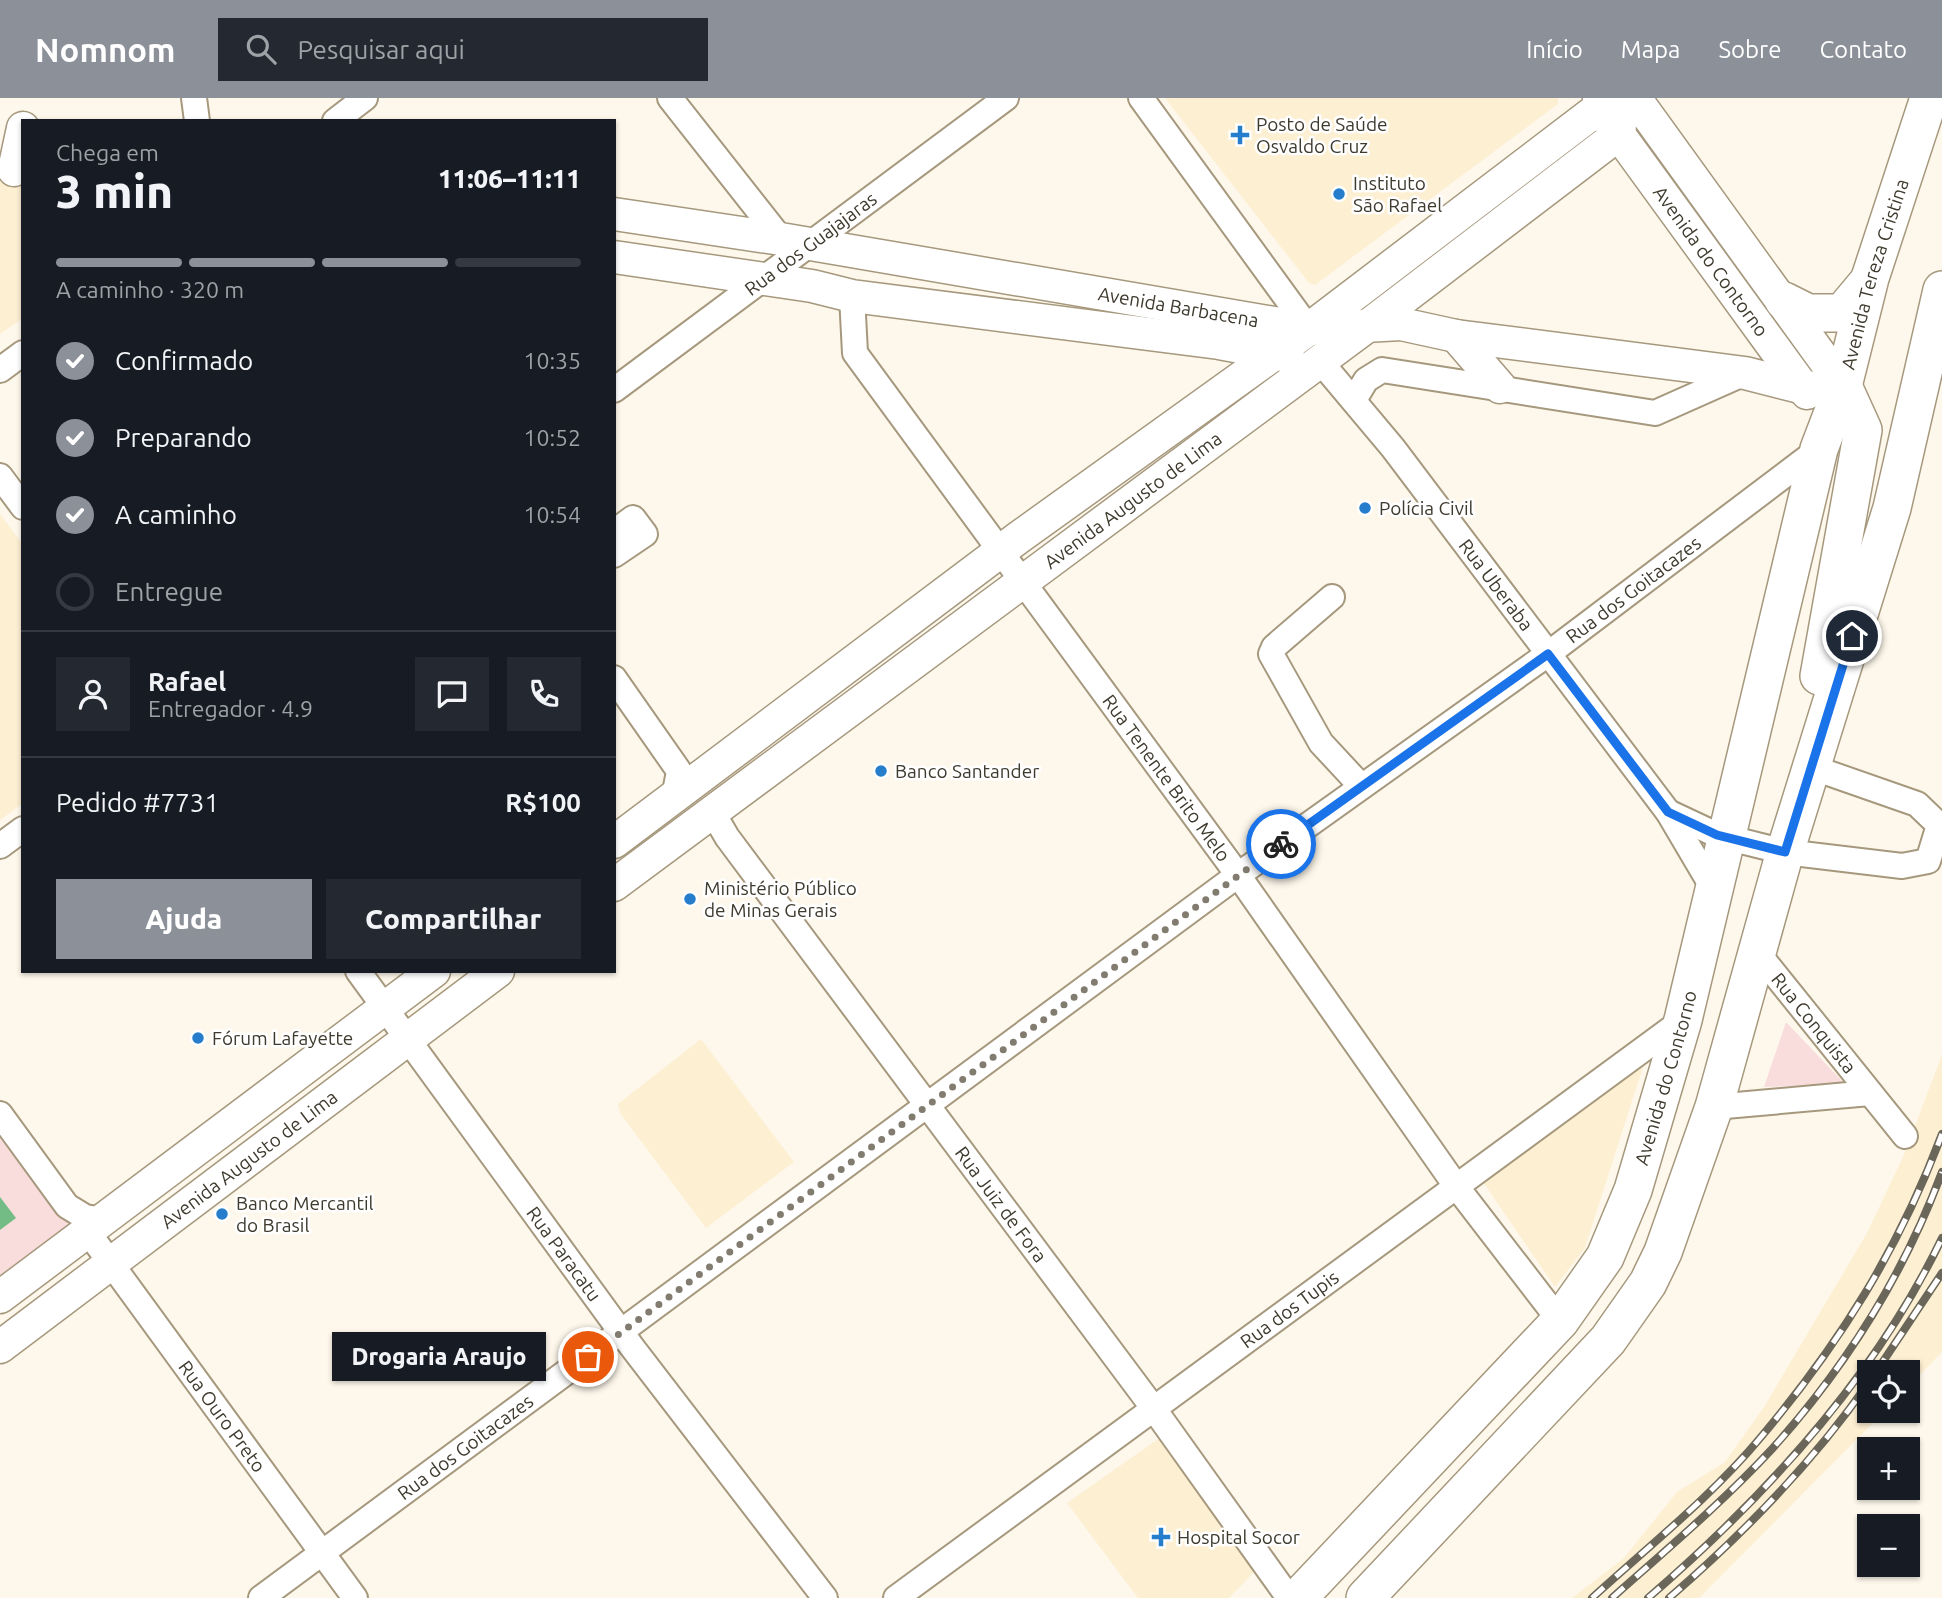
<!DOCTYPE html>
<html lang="pt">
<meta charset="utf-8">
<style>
:root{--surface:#171b24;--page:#242831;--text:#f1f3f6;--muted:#9ea1a6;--line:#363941;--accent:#8c9099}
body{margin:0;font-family:Ubuntu,sans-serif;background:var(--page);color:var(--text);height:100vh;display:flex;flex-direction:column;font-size:26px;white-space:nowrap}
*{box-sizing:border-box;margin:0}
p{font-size:23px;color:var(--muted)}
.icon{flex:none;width:38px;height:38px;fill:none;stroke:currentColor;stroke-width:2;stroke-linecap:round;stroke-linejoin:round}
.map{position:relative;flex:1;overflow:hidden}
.panel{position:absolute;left:21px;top:21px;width:595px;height:854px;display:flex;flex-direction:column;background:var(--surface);border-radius:0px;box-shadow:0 2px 5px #0004}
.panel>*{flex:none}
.buttons{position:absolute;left:1857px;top:1262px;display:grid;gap:14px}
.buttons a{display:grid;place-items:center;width:63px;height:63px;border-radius:0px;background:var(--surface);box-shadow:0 2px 5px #0004;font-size:35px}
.pin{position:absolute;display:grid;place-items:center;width:60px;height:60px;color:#fff;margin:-30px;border:4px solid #fff;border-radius:50%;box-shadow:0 2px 7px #0007}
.courier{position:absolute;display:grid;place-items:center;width:70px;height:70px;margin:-35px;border:5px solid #1a73e8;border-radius:50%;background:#fff;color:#222;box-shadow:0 2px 9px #0007}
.bubble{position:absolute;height:49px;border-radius:0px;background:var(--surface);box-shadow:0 2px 5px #0004;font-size:23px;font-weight:800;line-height:49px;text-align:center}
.headline em{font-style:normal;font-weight:800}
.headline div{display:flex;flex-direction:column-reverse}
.headline{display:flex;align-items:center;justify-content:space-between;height:119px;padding:0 35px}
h1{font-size:46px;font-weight:800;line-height:52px}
.bar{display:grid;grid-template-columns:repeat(4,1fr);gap:10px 7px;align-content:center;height:84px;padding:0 35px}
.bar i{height:9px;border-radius:5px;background:var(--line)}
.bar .current{background:var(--accent)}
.bar p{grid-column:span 4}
.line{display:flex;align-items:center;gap:18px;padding:0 35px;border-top:2px solid var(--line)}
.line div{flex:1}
.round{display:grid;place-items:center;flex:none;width:74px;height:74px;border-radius:0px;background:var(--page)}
ol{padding:0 35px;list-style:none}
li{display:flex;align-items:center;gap:21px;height:77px}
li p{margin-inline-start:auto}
li .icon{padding:7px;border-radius:50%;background:var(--accent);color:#fff;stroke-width:4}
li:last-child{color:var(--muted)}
li i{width:38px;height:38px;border:4px solid var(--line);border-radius:50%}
.cta{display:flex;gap:14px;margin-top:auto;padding:14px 35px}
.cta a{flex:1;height:80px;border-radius:0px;background:var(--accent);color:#fff;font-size:28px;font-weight:800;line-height:80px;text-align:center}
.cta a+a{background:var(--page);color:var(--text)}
header{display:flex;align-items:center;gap:42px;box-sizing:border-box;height:98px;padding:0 35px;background:var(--accent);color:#fff}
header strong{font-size:33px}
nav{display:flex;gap:38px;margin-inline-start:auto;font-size:24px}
.search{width:490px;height:63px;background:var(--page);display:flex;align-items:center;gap:18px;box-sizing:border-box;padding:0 24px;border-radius:0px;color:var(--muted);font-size:26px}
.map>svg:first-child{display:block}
.built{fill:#fdefd2}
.green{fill:#f9dddd}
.water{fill:#74bc85}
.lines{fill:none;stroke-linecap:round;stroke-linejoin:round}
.minor-casing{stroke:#a6987d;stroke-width:28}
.major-casing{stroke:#a6987d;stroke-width:35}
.highway-casing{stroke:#a6987d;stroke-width:40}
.minor{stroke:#fff;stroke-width:24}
.major{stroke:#fff;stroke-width:32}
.highway{stroke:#fff;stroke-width:37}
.rail-casing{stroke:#6b665a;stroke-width:8}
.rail{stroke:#fff;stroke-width:5;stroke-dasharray:16;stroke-linecap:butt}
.done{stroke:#827c70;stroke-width:7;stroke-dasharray:0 12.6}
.route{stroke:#1a73e8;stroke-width:9}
.poi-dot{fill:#257dcb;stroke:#fff;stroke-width:2.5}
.labels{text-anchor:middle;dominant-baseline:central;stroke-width:5;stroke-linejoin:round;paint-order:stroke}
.poi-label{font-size:19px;fill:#3f3a2e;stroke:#fff;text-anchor:start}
.street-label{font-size:19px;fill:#3f3a2e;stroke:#fff}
</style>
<header>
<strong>Nomnom</strong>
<div class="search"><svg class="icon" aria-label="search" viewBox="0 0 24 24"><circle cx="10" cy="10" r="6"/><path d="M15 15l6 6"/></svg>Pesquisar aqui</div>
<nav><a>Início</a><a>Mapa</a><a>Sobre</a><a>Contato</a></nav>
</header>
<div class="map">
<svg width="1942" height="1500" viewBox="0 0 1942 1500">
<rect width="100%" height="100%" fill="#fef8ec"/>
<g class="built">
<polygon points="1165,0 1558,0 1558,6 1315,187 1309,185"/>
<polygon points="0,77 23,80 23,220 0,236"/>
<polygon points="0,416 23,447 23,705 0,722"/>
<polygon points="701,941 794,1064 706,1130 620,1015 618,1006"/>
<polygon points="1649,950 1585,1150 1555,1189 1483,1084"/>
<polygon points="1942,957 1942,1254 1908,1289 1908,1274 1869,1274 1869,1312 1885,1313 1699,1500 1572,1500 1624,1460 1677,1394 1725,1364 1764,1309 1867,1135 1903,1059"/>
<polygon points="1158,1341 1255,1473 1229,1500 1138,1500 1067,1405"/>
</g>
<g class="green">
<polygon points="1786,924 1845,986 1764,989"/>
<polygon points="0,1015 88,1134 0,1200"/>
</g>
<polygon class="water" points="0,1099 16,1120 0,1132"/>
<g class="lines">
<g class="minor-casing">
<g id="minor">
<polyline points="194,0 197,23"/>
<polyline points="670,0 781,141"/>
<polyline points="1141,0 1309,231"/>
<polyline points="335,23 365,0"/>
<path id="s1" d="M 852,198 L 855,255 L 1238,777 L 1456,1088 L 1560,1223"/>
<path id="s2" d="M 1320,263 L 1393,350 L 1668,714 L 1714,792"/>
<polyline points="0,272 23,255"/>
<path id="s3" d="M 614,292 L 1006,0"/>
<polyline points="1354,302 1366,282 1382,272 1655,315 1745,275"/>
<polyline points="0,378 23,409"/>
<polyline points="614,434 633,420 645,436 614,457"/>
<polyline points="1332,499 1274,549 1271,556 1321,645 1361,688"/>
<polyline points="614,580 679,673 674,700"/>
<polyline points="1668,714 1717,737 1785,754 1902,768 1928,763 1939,727 1917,706 1811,669"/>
<path id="s4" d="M 713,715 L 727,739 L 1154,1311 L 1289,1500"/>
<polyline points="0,748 23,731"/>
<path id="s5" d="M 1757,854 L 1905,1038"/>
<path id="s6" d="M 358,873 L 632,1249 L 825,1500"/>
<polyline points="1714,1009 1870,995"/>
<polyline points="0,1016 67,1108 85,1119 104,1122"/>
<path id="s7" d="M 88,1134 L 355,1500"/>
<path id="s8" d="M 261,1500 L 1238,777 L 1548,556 L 1819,351"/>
<path id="s9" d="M 896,1500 L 1683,922"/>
</g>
</g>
<g class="major-casing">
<g id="major">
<polyline points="1635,0 1843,288"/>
<path id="s10" d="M 1607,20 L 1807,295"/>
<polyline points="14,72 23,30"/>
<path id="s11" d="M 614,116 L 781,141 L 1309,231 L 1401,226 L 1456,238 L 1745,275 L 1804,290 L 1843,288"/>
<polyline points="614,159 812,188 852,198 1219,245 1288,258"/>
<polyline points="1456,238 1500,289"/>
<polyline points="614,744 1018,440 1309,231 1599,10 1599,0"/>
<path id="s12" d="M 614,787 L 1366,229 L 1619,36 L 1623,0"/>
<polyline points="0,1199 434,873"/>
<path id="s13" d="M 0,1249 L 498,873"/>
</g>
</g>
<g class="highway-casing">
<g id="highway">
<polyline points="1784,203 1808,215 1842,215 1868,184"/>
<polyline points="1819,578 1863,332 1843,288"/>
<path id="s14" d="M 1298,1500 L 1560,1223 L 1605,1159 L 1633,1092 L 1683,922 L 1819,351 L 1843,288 L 1870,180 L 1929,0"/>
<polyline points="1365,1500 1608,1242 1648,1185 1663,1154 1714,1009 1785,754 1892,410 1942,192"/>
</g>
</g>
<use href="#minor" class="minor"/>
<use href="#major" class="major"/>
<use href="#highway" class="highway"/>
<g class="rail-casing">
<g id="rail">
<polyline points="1876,1274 1942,1175"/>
<path d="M 1592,1500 C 1649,1448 1712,1398 1761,1339 C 1840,1245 1899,1151 1942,1036"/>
<path d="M 1612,1500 C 1666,1452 1723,1404 1772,1351 C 1845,1270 1904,1176 1942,1074"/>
<path d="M 1648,1500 C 1764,1400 1875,1280 1942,1140"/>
<path d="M 1669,1500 C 1742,1437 1814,1363 1869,1284"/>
</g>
</g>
<use href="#rail" class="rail"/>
</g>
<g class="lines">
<polyline class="done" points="588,1259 1281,746"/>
<polyline class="route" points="1281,746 1548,556 1668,714 1717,737 1785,754 1852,538"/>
</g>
<g class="poi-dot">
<path d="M1236.5 26.5h7v7h7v7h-7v7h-7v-7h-7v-7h7z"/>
<circle cx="1339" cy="96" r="7"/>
<circle cx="1365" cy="410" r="7"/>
<circle cx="881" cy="673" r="7"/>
<circle cx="690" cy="801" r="7"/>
<circle cx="198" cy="940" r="7"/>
<circle cx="222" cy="1116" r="7"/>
<path d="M1157.5 1428.5h7v7h7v7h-7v7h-7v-7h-7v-7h7z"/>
</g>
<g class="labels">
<g class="poi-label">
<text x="1256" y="26">Posto de Saúde<tspan x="1256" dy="22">Osvaldo Cruz</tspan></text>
<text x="1353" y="85">Instituto<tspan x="1353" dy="22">São Rafael</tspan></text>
<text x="1379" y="410">Polícia Civil</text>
<text x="895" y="673">Banco Santander</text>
<text x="704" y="790">Ministério Público<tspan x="704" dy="22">de Minas Gerais</tspan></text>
<text x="212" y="940">Fórum Lafayette</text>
<text x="236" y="1105">Banco Mercantil<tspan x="236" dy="22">do Brasil</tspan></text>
<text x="1177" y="1439">Hospital Socor</text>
</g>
<g class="street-label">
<text stroke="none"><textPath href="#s3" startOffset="245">Rua dos Guajajaras</textPath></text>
<text stroke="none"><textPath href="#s10" startOffset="177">Avenida do Contorno</textPath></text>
<text stroke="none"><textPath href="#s14" startOffset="1480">Avenida Tereza Cristina</textPath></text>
<text stroke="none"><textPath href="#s11" startOffset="572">Avenida Barbacena</textPath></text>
<text stroke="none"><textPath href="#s12" startOffset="646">Avenida Augusto de Lima</textPath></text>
<text stroke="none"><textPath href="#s2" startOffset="285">Rua Uberaba</textPath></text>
<text stroke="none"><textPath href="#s8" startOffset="1703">Rua dos Goitacazes</textPath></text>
<text stroke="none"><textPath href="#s1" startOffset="584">Rua Tenente Brito Melo</textPath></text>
<text stroke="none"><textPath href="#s5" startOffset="91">Rua Conquista</textPath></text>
<text stroke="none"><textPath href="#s14" startOffset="649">Avenida do Contorno</textPath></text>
<text stroke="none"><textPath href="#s13" startOffset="312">Avenida Augusto de Lima</textPath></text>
<text stroke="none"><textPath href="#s4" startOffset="486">Rua Juiz de Fora</textPath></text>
<text stroke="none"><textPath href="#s6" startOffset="350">Rua Paracatu</textPath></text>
<text stroke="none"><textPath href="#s9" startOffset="488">Rua dos Tupis</textPath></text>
<text stroke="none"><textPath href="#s7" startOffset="228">Rua Ouro Preto</textPath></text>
<text stroke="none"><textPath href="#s8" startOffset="254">Rua dos Goitacazes</textPath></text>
</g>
</g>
</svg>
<div class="buttons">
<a><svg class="icon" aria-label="locate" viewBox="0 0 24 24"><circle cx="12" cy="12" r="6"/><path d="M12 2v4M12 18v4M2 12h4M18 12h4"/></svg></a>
<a>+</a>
<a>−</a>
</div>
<div class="pin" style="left:588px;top:1259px;background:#ea580c"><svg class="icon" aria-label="bag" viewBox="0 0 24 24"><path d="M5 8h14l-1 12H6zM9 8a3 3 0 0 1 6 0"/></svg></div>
<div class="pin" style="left:1852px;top:538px;background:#1f2937"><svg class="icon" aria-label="home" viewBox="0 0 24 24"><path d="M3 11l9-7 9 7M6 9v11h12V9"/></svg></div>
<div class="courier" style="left:1281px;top:746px"><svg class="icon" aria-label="bike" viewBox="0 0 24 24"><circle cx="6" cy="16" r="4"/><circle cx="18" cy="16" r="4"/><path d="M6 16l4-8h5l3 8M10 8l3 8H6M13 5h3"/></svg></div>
<div class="bubble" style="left:332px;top:1234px;width:214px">Drogaria Araujo</div>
<section class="panel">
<div class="headline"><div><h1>3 min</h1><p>Chega em</p></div><em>11:06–11:11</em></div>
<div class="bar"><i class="current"></i><i class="current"></i><i class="current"></i><i></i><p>A caminho · 320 m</p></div>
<ol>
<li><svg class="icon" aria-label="check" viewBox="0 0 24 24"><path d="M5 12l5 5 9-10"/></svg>Confirmado<p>10:35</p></li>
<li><svg class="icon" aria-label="check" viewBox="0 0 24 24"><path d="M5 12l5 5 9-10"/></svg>Preparando<p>10:52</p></li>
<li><svg class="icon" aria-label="check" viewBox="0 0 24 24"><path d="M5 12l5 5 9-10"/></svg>A caminho<p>10:54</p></li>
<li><i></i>Entregue</li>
</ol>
<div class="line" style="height:126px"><a class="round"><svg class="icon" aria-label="person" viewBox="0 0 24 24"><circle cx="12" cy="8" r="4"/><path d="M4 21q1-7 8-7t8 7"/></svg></a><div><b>Rafael</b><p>Entregador · 4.9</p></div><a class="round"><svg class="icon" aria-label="chat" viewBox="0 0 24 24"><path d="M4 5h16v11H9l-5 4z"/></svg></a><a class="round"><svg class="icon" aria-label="phone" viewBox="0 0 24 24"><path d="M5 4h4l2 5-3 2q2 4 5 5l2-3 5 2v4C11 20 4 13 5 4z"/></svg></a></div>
<div class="line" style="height:91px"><div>Pedido #7731</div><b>R$100</b></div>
<div class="cta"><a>Ajuda</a><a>Compartilhar</a></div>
</section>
</div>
